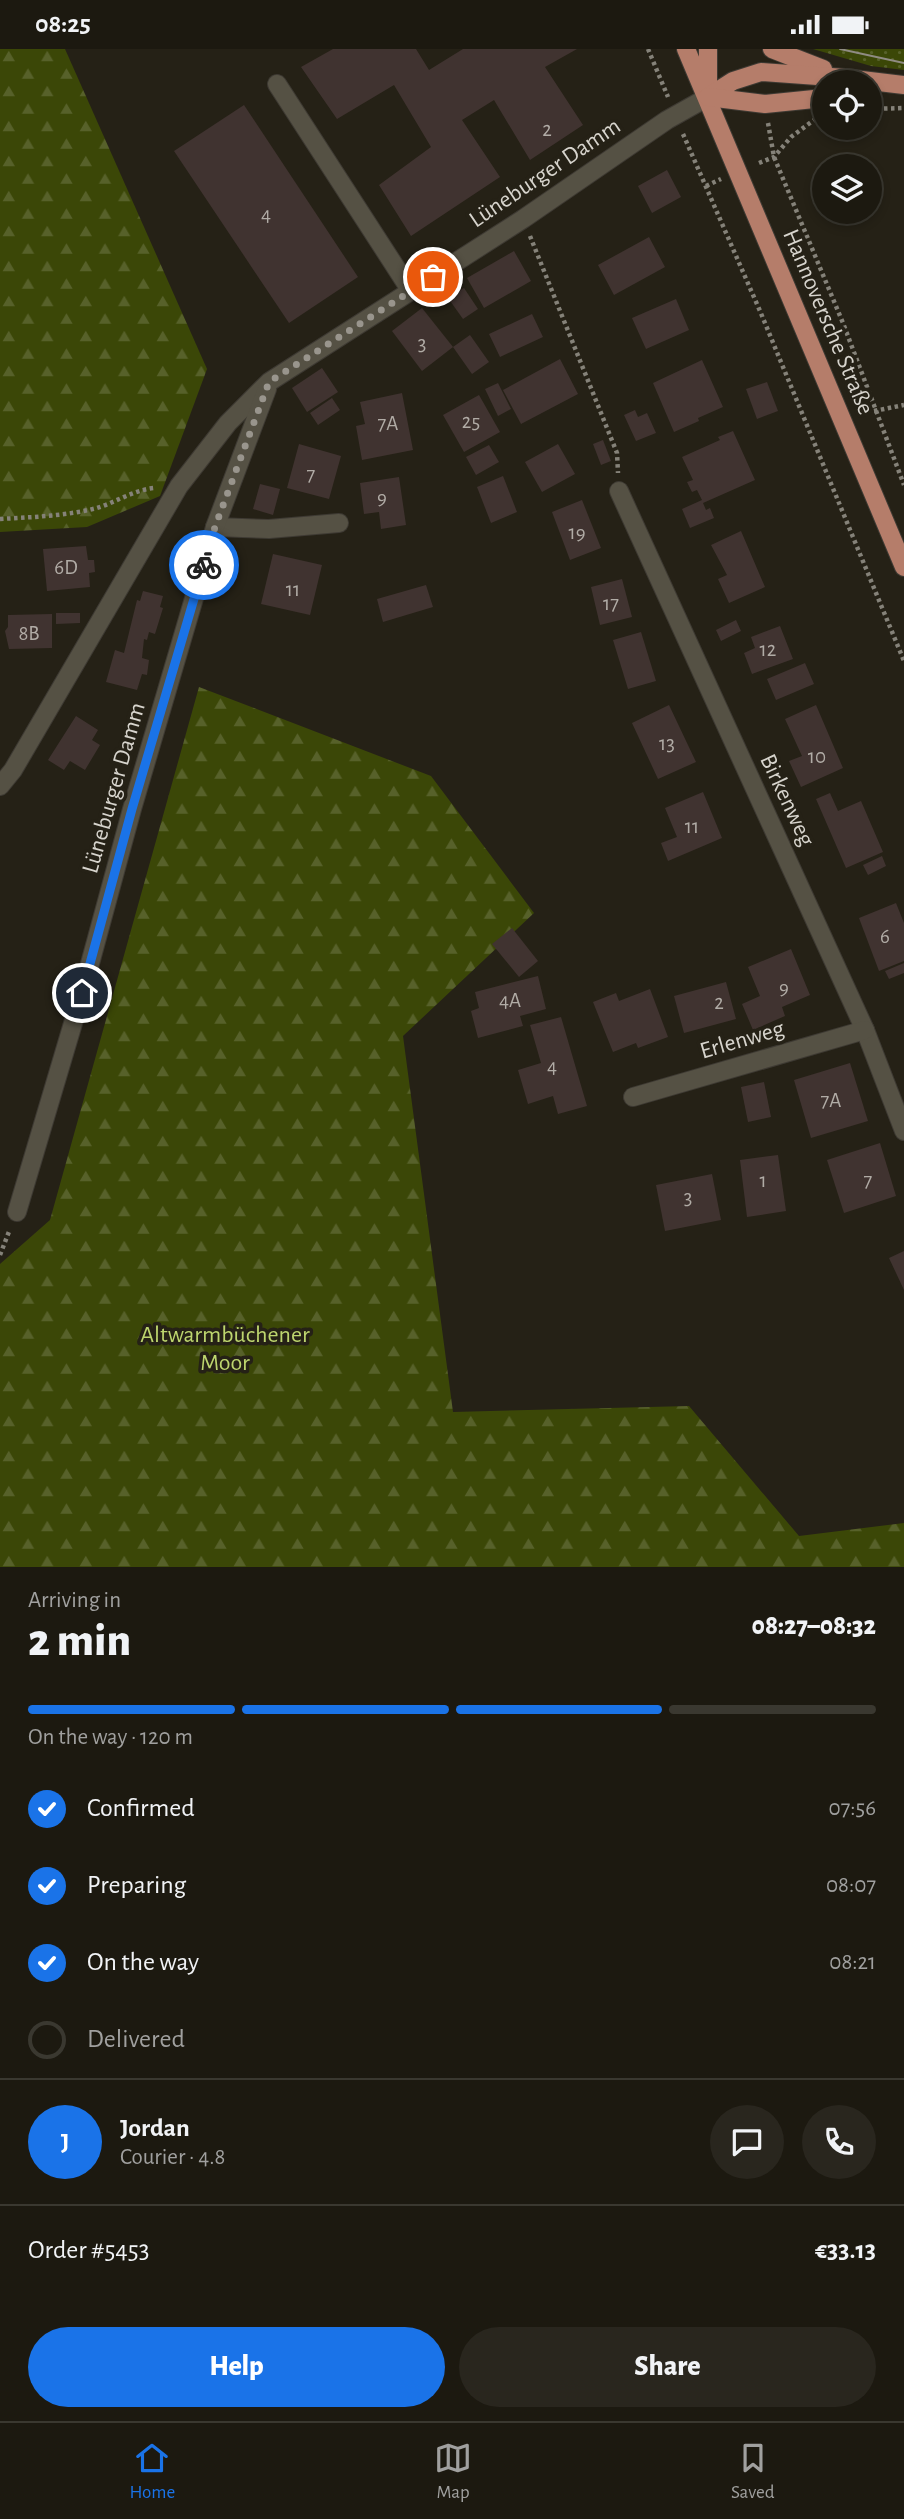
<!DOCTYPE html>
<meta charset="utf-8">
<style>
:root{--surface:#1c1910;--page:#29261e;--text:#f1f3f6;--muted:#a0a09f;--line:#3a3830;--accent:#1a73e8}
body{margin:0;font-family:"Alegreya Sans",sans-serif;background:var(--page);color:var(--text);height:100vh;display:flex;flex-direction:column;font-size:26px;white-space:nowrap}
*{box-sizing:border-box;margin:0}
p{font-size:23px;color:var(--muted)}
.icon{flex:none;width:38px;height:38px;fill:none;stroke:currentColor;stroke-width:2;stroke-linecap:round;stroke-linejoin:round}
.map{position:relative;height:1518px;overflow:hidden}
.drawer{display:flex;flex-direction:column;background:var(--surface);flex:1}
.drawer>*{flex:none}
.controls{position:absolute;left:812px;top:21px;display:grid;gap:14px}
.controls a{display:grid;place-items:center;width:70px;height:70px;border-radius:50%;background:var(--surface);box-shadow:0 4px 10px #0003,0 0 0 2px var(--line);font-size:35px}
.pin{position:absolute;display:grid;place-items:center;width:60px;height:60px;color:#fff;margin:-30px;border:4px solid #fff;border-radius:50%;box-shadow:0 2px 7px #0007}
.courier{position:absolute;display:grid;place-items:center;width:70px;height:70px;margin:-35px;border:5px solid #1a73e8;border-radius:50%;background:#fff;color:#222;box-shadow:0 2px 9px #0007}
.headline em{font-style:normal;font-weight:800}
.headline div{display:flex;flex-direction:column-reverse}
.headline{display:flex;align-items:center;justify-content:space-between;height:119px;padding:0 28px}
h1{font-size:46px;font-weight:800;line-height:52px}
.bar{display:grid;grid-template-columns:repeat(4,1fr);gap:10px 7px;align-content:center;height:84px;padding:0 28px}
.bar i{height:9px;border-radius:5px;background:var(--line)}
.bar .selected{background:var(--accent)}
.bar p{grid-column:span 4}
.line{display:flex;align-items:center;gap:18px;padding:0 28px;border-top:2px solid var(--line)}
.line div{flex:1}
.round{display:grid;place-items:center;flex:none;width:74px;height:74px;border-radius:37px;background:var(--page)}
ol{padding:0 28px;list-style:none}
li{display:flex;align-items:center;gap:21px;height:77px}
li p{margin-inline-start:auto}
li .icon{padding:7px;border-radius:50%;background:var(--accent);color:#fff;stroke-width:4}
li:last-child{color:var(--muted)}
li i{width:38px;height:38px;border:4px solid var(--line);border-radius:50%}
.action{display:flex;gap:14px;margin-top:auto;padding:14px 28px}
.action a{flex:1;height:80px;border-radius:42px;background:var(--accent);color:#fff;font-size:28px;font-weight:800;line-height:80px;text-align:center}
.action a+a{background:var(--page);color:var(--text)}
.status{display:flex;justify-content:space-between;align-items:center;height:49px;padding:0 35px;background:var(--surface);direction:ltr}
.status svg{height:19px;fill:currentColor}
.dock{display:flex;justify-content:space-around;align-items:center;height:98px;border-top:2px solid var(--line);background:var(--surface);font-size:19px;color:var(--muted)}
.dock a{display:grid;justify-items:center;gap:4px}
.dock .selected{color:var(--accent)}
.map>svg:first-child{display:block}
.grass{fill:url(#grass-dots)}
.forest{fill:url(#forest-firs)}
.building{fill:#403330}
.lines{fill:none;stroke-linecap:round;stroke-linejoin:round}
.minor-casing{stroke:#3e3a33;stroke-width:20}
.major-casing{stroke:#3e3a33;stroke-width:20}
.path{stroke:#858279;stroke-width:4.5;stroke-dasharray:3.5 3.5;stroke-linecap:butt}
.minor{stroke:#555144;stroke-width:18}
.major{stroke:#b57d6a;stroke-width:18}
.tram{stroke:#8f8b82;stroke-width:2}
.done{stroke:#99958d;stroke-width:7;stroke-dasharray:0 12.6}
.route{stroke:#1a73e8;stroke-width:9}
.labels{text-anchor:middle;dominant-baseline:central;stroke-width:7;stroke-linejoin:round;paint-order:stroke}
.number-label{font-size:21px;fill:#b1aca6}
.street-label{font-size:24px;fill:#d7d4cd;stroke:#252116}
.park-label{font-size:24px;fill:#bdd56e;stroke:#252116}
</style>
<div class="status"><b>08:25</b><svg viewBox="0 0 49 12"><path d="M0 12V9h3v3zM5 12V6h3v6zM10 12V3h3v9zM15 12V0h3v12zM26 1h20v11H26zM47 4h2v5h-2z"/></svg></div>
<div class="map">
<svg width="904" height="1518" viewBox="0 0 904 1518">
<defs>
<pattern id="grass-dots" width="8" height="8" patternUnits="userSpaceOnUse" patternTransform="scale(1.75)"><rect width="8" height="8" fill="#3b4707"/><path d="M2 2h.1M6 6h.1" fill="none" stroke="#57612a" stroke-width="1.8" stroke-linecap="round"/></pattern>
<pattern id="forest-firs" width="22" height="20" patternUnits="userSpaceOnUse" patternTransform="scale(1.75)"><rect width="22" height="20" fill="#3b4707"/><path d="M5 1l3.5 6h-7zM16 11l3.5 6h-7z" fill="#57612a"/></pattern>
</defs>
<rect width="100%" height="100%" fill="#252116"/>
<polygon class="grass" points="813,0 904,0 904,21 871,17"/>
<g class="forest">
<polygon points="0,0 65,0 207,320 160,447 87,478 0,483"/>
<polygon points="199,638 431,727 534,864 403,987 453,1363 689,1357 799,1487 904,1474 904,1518 0,1518 0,1215 50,1171"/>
</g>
<g class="building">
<polygon points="333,0 416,0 429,21 463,0 577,0 545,18 583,76 530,111 494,51 462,71 500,128 411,187 379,136 431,98 394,36 337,70 301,18"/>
<polygon points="244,56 358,228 289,274 174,102"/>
<polygon points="667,121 681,148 652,164 638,137"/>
<polygon points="649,188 665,218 614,246 598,216"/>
<polygon points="514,202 531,232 484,259 467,229"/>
<polygon points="464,239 478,260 463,270 448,249"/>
<polygon points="676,250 689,281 646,300 632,269"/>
<polygon points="422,259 453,298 422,322 392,282"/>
<polygon points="532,265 543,288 500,308 489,285"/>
<polygon points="470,286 489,313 472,325 453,298"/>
<polygon points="560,310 578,345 521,375 503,341"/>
<polygon points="702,311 723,358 698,369 699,372 674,383 653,334"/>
<polygon points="322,319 338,343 307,363 292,339"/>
<polygon points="767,333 778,362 757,370 746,340"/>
<polygon points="498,334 511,360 498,367 485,340"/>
<polygon points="402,344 413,401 362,411 356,377 365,375 360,353"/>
<polygon points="479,346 500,383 464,403 443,366"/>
<polygon points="332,349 340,361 318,376 310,364"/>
<polygon points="635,361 638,368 647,364 656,384 636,392 624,366"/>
<polygon points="733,382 755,431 703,454 706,461 710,459 714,469 690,479 682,460 702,451 697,441 692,443 687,433 693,431 682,408 720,391 718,388"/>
<polygon points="603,391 611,412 601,416 593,395"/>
<polygon points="299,395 341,407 329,450 287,439"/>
<polygon points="558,395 575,425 542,443 525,413"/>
<polygon points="489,396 499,413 476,426 466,408"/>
<polygon points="503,427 517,463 491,474 477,438"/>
<polygon points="399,428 406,476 381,480 379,463 364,465 360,434"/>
<polygon points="260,435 280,440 273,466 253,460"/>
<polygon points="582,451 601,499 570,511 552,463"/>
<polygon points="741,482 765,538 729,554 718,530 727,526 711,496"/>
<polygon points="86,497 88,511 94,511 95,523 89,524 90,538 47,542 43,500"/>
<polygon points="273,505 322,516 310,566 261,555"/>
<polygon points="622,530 632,568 600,576 591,538"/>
<polygon points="426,536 433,558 383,573 377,550"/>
<polygon points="143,542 163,547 160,558 163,559 155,585 149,583 147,591 144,590 142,609 149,611 147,626 142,625 137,641 106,633 115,601 124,604 137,551 140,552"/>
<polygon points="56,564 80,564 80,574 56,575"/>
<polygon points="52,565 52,599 9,600 5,582 8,578 8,566"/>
<polygon points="736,571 741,582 721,592 716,581"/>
<polygon points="780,577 793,610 752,625 744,604 755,599 751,588"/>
<polygon points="641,583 656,632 628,640 613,591"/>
<polygon points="805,614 814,635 776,651 767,630"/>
<polygon points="669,656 696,713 658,730 632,674"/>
<polygon points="816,656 843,719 801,738 789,712 802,707 785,670"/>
<polygon points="76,667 98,681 92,691 100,696 85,721 70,712 64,721 48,711"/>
<polygon points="703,743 722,789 668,812 661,794 677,788 665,759"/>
<polygon points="830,744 838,762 861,752 883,803 846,819 816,750"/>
<polygon points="882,807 886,817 868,826 863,816"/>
<polygon points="896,854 904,874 904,912 879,922 859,869"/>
<polygon points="512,879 538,912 519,928 492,895"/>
<polygon points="791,900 810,946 782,958 785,967 753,981 742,955 760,947 748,918"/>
<polygon points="904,914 904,924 889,930 885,922"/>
<polygon points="538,927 546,960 520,967 523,977 478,989 471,962 479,959 475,943"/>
<polygon points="726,933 736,970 684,984 674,947"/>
<polygon points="650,940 668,988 638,999 636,994 613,1003 593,953 616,944 619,952"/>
<polygon points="561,968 587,1057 558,1065 553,1047 528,1055 518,1021 541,1014 530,976"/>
<polygon points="850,1014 868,1072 811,1089 794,1031"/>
<polygon points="764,1033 771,1068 748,1073 741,1038"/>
<polygon points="880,1094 896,1147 844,1164 827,1111"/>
<polygon points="778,1106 786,1162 747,1168 740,1111"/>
<polygon points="712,1125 721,1171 665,1182 656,1136"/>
<polygon points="904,1202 904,1241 889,1209"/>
</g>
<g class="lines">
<g class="minor-casing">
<g id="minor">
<polyline points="277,35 411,242"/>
<polyline points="619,442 865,981 904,1082"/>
<polyline points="215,478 269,480 339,474"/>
<polyline points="0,737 13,721 179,437 228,374 269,333 523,170 667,71 708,48"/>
<polyline points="633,1048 865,981"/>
<polyline points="17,1163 82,944 132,760 215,478 267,340"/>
</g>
</g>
<g class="major-casing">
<g id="major">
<polyline points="686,0 904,518"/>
<polyline points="708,0 708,41"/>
<polyline points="772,0 823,20"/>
<polyline points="708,48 733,32 761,23 845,29 904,36"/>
<polyline points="708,48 765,55 824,49"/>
</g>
</g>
<g class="path">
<polyline points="648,0 668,48"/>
<polyline points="870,60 904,59"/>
<polyline points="768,74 774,108 843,274 904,436"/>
<polyline points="683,85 760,262 904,612"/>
<polyline points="759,114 774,108 791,88 814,71"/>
<polyline points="706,137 721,130"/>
<polyline points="530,187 617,404 618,424"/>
<polyline points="874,362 904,356"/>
<path d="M 0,470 C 33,468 66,467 97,459 C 116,453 134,441 154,439"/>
<polyline points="0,1206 10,1180"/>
</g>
<use href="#minor" class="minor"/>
<use href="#major" class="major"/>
<polyline class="tram" points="840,0 904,14"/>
</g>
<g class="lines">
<polyline class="done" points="204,516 215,478 269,333 433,228"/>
<polyline class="route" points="82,944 132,760 204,516"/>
</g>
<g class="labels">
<g class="number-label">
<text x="547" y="80">2</text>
<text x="266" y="165">4</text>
<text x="422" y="294">3</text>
<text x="471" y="372">25</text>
<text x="388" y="374">7A</text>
<text x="311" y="425">7</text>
<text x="382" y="448">9</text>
<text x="577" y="483">19</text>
<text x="66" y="518">6D</text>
<text x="293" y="540">11</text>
<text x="611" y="554">17</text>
<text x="29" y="584">8B</text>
<text x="768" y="600">12</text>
<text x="667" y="694">13</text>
<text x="817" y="707">10</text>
<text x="692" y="777">11</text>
<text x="885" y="887">6</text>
<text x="784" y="938">9</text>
<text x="510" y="951">4A</text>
<text x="719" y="953">2</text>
<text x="552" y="1017">4</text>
<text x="831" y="1051">7A</text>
<text x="763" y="1131">1</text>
<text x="868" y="1131">7</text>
<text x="688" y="1148">3</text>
</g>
<g class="street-label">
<text transform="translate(545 124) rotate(-34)">Lüneburger Damm</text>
<text transform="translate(828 273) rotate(67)">Hannoversche Straße</text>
<text transform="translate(114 739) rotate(-74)">Lüneburger Damm</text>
<text transform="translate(787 751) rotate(65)">Birkenweg</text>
<text transform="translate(742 991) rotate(-16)">Erlenweg</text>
</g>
<g class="park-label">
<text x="225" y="1286">Altwarmbüchener<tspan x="225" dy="28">Moor</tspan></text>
</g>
</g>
</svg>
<div class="controls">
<a><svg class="icon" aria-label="locate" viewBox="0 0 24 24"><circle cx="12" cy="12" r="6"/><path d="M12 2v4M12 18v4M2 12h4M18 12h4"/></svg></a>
<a><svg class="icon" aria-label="layers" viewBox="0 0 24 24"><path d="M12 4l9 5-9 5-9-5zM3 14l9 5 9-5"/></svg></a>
</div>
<div class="pin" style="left:433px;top:228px;background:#ea580c"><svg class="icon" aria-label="bag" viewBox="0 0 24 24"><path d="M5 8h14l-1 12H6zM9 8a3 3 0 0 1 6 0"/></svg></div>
<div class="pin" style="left:82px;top:944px;background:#1f2937"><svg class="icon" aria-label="home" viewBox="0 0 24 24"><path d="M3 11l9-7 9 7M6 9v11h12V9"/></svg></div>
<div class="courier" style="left:204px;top:516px"><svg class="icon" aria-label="bike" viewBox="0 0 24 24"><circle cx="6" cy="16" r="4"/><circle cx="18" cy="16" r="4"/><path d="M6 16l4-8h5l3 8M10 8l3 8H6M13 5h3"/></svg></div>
</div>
<section class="drawer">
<div class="headline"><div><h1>2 min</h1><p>Arriving in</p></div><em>08:27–08:32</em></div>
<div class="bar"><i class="selected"></i><i class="selected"></i><i class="selected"></i><i></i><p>On the way · 120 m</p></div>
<ol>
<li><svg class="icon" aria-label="check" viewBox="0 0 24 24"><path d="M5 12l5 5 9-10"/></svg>Confirmed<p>07:56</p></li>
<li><svg class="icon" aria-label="check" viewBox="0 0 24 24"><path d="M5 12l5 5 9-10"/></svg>Preparing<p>08:07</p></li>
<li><svg class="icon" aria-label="check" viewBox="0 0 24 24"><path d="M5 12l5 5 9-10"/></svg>On the way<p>08:21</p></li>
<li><i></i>Delivered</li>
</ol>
<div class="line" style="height:126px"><b class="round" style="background:var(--accent);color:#fff">J</b><div><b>Jordan</b><p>Courier · 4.8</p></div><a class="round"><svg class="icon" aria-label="chat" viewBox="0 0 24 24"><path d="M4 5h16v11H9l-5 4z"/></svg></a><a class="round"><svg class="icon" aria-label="phone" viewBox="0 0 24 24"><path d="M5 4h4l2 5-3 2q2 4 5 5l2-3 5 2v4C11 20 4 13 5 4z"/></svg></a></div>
<div class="line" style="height:91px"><div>Order #5453</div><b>€33.13</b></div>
<div class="action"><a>Help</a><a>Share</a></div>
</section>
<nav class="dock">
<a class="selected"><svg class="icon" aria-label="home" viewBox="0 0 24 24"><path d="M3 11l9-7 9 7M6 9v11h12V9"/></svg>Home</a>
<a><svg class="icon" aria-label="map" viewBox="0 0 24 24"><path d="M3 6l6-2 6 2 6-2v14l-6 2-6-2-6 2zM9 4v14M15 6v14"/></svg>Map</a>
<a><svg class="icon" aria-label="saved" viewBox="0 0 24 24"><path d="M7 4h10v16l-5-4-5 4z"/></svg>Saved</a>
</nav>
